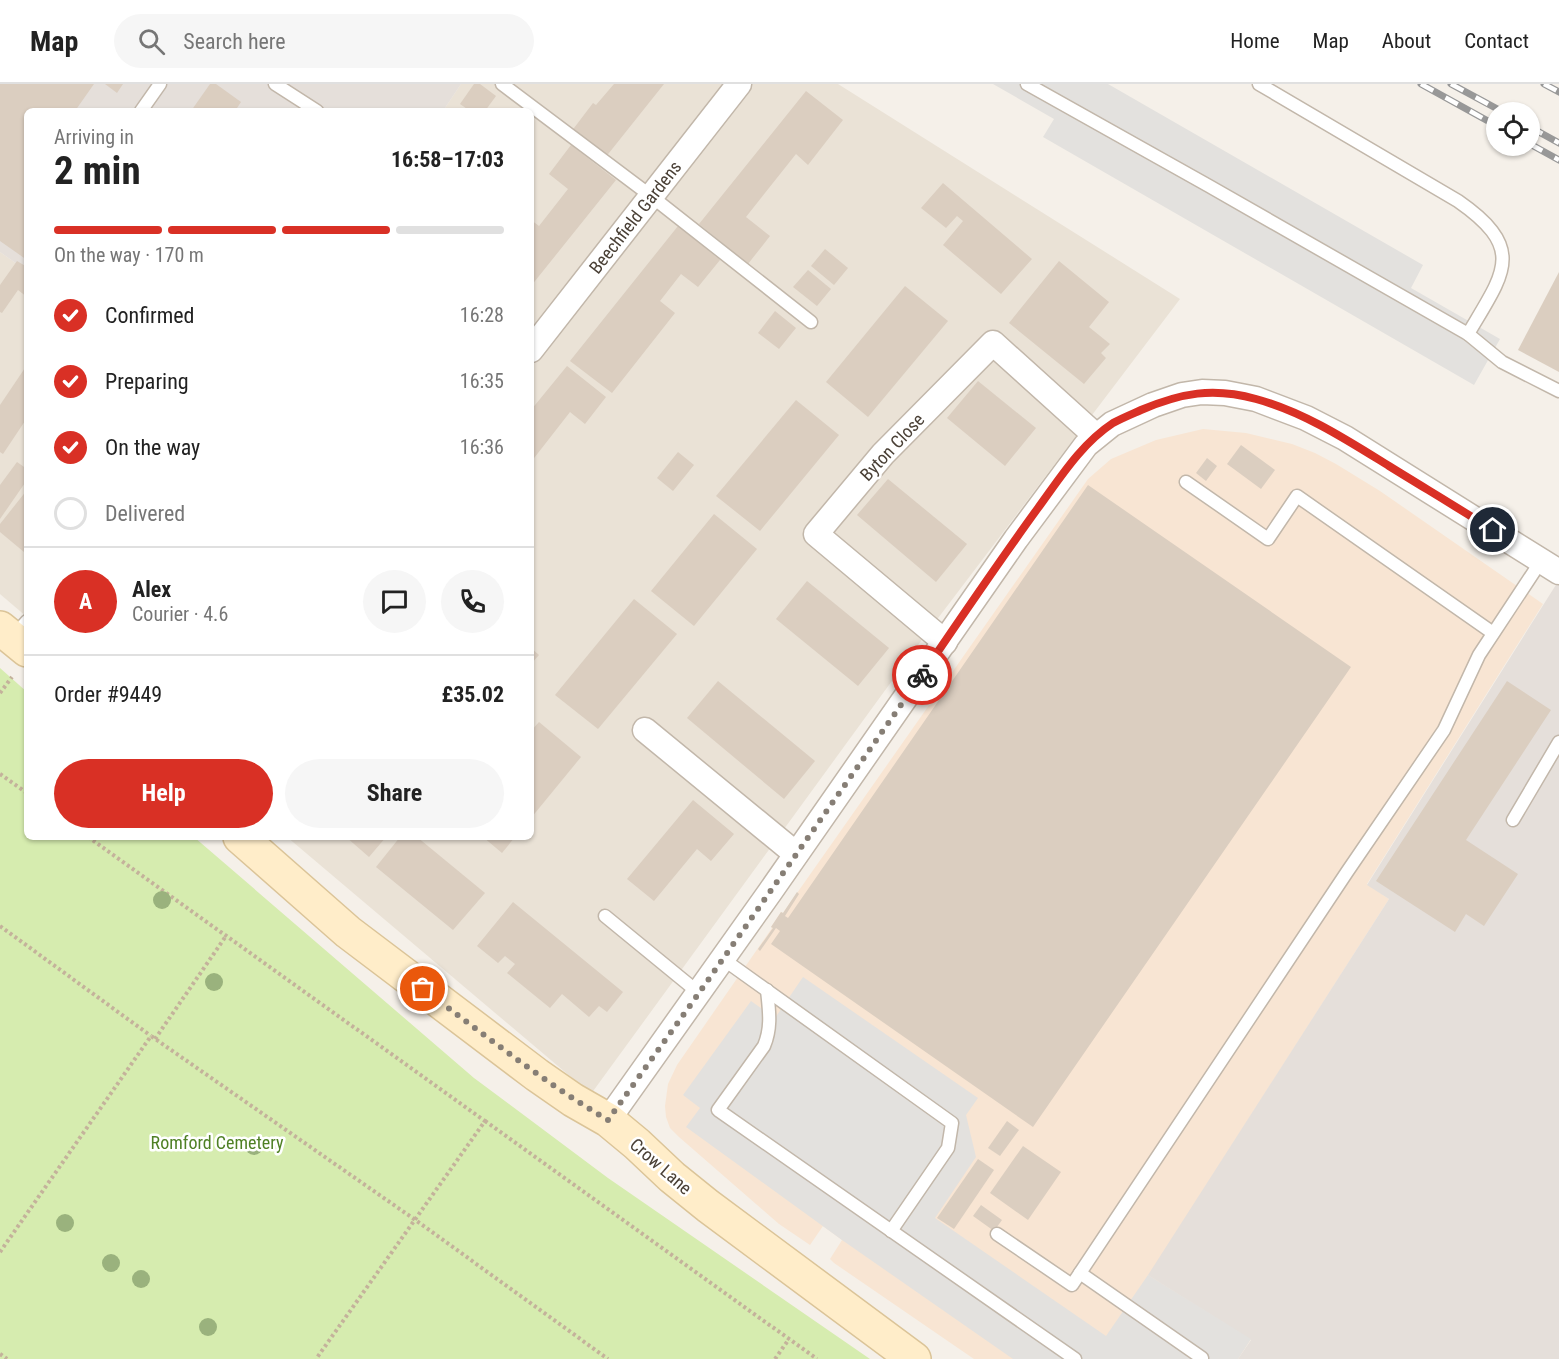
<!DOCTYPE html>
<meta charset="utf-8">
<style>
:root{--surface:#fff;--page:#f6f6f6;--text:#222;--muted:#767676;--line:#e0e0e0;--accent:#d93025}
body{margin:0;font-family:"Roboto Condensed",sans-serif;background:var(--page);color:var(--text);height:100vh;display:flex;flex-direction:column;font-size:22px;white-space:nowrap}
*{box-sizing:border-box;margin:0}
p{font-size:20px;color:var(--muted)}
.icon{flex:none;width:33px;height:33px;fill:none;stroke:currentColor;stroke-width:2;stroke-linecap:round;stroke-linejoin:round}
.map{position:relative;flex:1;overflow:hidden}
.side{position:absolute;left:24px;top:24px;width:510px;height:732px;display:flex;flex-direction:column;background:var(--surface);border-radius:9px;box-shadow:0 2px 4px #0004}
.side>*{flex:none}
.buttons{position:absolute;left:1486px;top:18px;display:grid;gap:12px}
.buttons a{display:grid;place-items:center;width:54px;height:54px;border-radius:50%;background:var(--surface);box-shadow:0 2px 4px #0004;font-size:30px}
.pin{position:absolute;display:grid;place-items:center;width:51px;height:51px;color:#fff;margin:-26px;border:3px solid #fff;border-radius:50%;box-shadow:0 2px 6px #0007}
.courier{position:absolute;display:grid;place-items:center;width:60px;height:60px;margin:-30px;border:4px solid #d93025;border-radius:50%;background:#fff;color:#222;box-shadow:0 2px 8px #0007}
.head em{font-style:normal;font-weight:700}
.head div{display:flex;flex-direction:column-reverse}
.head{display:flex;align-items:center;justify-content:space-between;height:102px;padding:0 30px}
h1{font-size:39px;font-weight:700;line-height:45px}
.bar{display:grid;grid-template-columns:repeat(4,1fr);gap:9px 6px;align-content:center;height:72px;padding:0 30px}
.bar i{height:8px;border-radius:4px;background:var(--line)}
.bar .current{background:var(--accent)}
.bar p{grid-column:span 4}
.line{display:flex;align-items:center;gap:15px;padding:0 30px;border-top:2px solid var(--line)}
.line div{flex:1}
.round{display:grid;place-items:center;flex:none;width:63px;height:63px;border-radius:32px;background:var(--page)}
ol{padding:0 30px;list-style:none}
li{display:flex;align-items:center;gap:18px;height:66px}
li p{margin-inline-start:auto}
li .icon{padding:6px;border-radius:50%;background:var(--accent);color:#fff;stroke-width:4}
li:last-child{color:var(--muted)}
li i{width:33px;height:33px;border:3px solid var(--line);border-radius:50%}
.primary-button{display:flex;gap:12px;margin-top:auto;padding:12px 30px}
.primary-button a{flex:1;height:69px;border-radius:36px;background:var(--accent);color:#fff;font-size:24px;font-weight:700;line-height:69px;text-align:center}
.primary-button a+a{background:var(--page);color:var(--text)}
header{display:flex;align-items:center;gap:36px;box-sizing:border-box;height:84px;padding:0 30px;background:var(--surface);border-bottom:2px solid var(--line)}
header strong{font-size:28px}
nav{display:flex;gap:33px;margin-inline-start:auto;font-size:21px}
.search{width:420px;height:54px;background:var(--page);display:flex;align-items:center;gap:15px;box-sizing:border-box;padding:0 21px;border-radius:33px;color:var(--muted);font-size:22px}
.map>svg:first-child{display:block}
.residential{fill:#eae2d6}
.commercial{fill:#f8e5d3}
.industrial{fill:#e5dfda}
.green{fill:#d6ecaf}
.parking{fill:#e3e1de}
.building{fill:#dbcec0}
.lines{fill:none;stroke-linecap:round;stroke-linejoin:round}
.lane-casing{stroke:#c2b7aa;stroke-width:15}
.street-casing{stroke:#c2b7aa;stroke-width:27}
.secondary-casing{stroke:#dbc498;stroke-width:36}
.path{stroke:#c4b29b;stroke-width:4;stroke-dasharray:3 3;stroke-linecap:butt}
.lane{stroke:#fff;stroke-width:12}
.street{stroke:#fff;stroke-width:24}
.secondary{stroke:#ffedc9;stroke-width:33}
.rail-casing{stroke:#989898;stroke-width:7}
.rail{stroke:#fff;stroke-width:4.5;stroke-dasharray:14;stroke-linecap:butt}
.tree{fill:#9ab27d}
.done{stroke:#867e75;stroke-width:6;stroke-dasharray:0 10.8}
.route{stroke:#d93025;stroke-width:8}
.labels{text-anchor:middle;dominant-baseline:central;stroke-width:5;stroke-linejoin:round;paint-order:stroke}
.street-label{font-size:18px;fill:#4a4036;stroke:#fff}
.park-label{font-size:18px;fill:#4f8025;stroke:#fff}
</style>
<header>
<strong>Map</strong>
<div class="search"><svg class="icon" aria-label="search" viewBox="0 0 24 24"><circle cx="10" cy="10" r="6"/><path d="M15 15l6 6"/></svg>Search here</div>
<nav><a>Home</a><a>Map</a><a>About</a><a>Contact</a></nav>
</header>
<div class="map">
<svg width="1559" height="1275" viewBox="0 0 1559 1275">
<rect width="100%" height="100%" fill="#f5f0e9"/>
<g class="residential">
<polygon points="461,0 838,0 1180,215 929,546 591,1010 287,753 531,753 531,27 443,27"/>
<polygon points="0,168 27,187 27,533 0,510"/>
</g>
<polygon class="commercial" points="1203,345 1246,349 1292,360 1315,369 1336,380 1380,407 1543,520 1367,800 1389,815 1149,1191 1251,1255 1238,1275 974,1275 834,1179 830,1175 842,1156 823,1142 810,1161 779,1140 679,1053 670,1044 666,1033 665,1022 668,1000 677,981 772,844 771,843 781,828 783,829 1088,395 1111,375 1156,356"/>
<g class="industrial">
<polygon points="0,0 461,0 443,27 27,27 27,187 0,168"/>
<polygon points="1559,496 1559,1275 1238,1275 1251,1256 1148,1191 1389,815 1367,801"/>
</g>
<polygon class="green" points="0,584 27,608 27,753 194,753 474,994 608,1094 870,1275 0,1275"/>
<g class="parking">
<polygon points="993,0 1108,0 1423,181 1411,204 1500,255 1474,301 1043,53 1054,35"/>
<polygon points="803,893 978,1014 966,1031 976,1073 935,1134 1106,1252 1148,1191 1251,1255 1238,1275 1013,1275 842,1156 686,1043 700,1024 683,1011 751,917 775,934"/>
</g>
<g class="building">
<polygon points="0,0 94,0 75,27 27,27 27,176 0,157"/>
<polygon points="105,0 123,0 117,9"/>
<polygon points="210,0 216,0 241,18 235,27 191,27"/>
<polygon points="474,0 480,0 496,12 485,27 470,27 460,20"/>
<polygon points="614,0 664,0 605,74 571,48 593,19 596,21"/>
<polygon points="806,7 843,36 808,81 796,70 746,133 770,152 748,180 699,140"/>
<polygon points="571,61 616,96 531,202 531,136 539,142 568,105 549,90"/>
<polygon points="943,99 1032,175 1001,210 943,161 963,137 957,132 946,144 921,124"/>
<polygon points="678,142 720,176 698,203 681,190 660,217 675,229 612,309 570,277"/>
<polygon points="825,165 848,184 834,201 811,182"/>
<polygon points="17,177 27,183 27,213 18,206 2,229 0,228 0,201"/>
<polygon points="1059,177 1109,218 1089,243 1110,260 1101,269 1106,274 1084,300 1009,239"/>
<polygon points="808,186 831,205 817,222 793,203"/>
<polygon points="1559,188 1559,288 1518,266"/>
<polygon points="905,202 948,237 868,333 826,298"/>
<polygon points="775,227 796,244 779,265 758,249"/>
<polygon points="27,281 27,334 3,370 0,368 0,321"/>
<polygon points="567,282 606,313 585,340 570,328 531,378 531,326"/>
<polygon points="978,297 1036,344 1005,382 947,334"/>
<polygon points="796,316 839,351 760,447 716,412"/>
<polygon points="1241,361 1275,386 1261,405 1227,380"/>
<polygon points="678,368 694,381 673,407 657,394"/>
<polygon points="1207,374 1217,382 1206,397 1196,389"/>
<polygon points="17,378 27,385 27,396 0,435 0,401"/>
<polygon points="888,395 967,460 936,498 857,431"/>
<polygon points="1088,401 1351,583 1033,1043 771,860 780,847 776,844 760,867 758,865 773,844 771,843 781,828 783,829 797,808 799,810 785,832 788,834"/>
<polygon points="27,406 27,463 24,468 0,448 0,440"/>
<polygon points="714,430 757,465 694,542 651,507"/>
<polygon points="807,497 889,564 858,602 776,535"/>
<polygon points="634,515 677,550 598,645 555,611"/>
<polygon points="531,564 539,571 531,580"/>
<polygon points="718,597 815,677 784,715 687,634"/>
<polygon points="1507,597 1551,626 1466,756 1518,790 1484,842 1466,830 1455,848 1376,797"/>
<polygon points="539,638 581,673 531,734 531,647"/>
<polygon points="693,716 734,750 711,777 697,765 654,817 627,795"/>
<polygon points="346,753 386,753 369,773"/>
<polygon points="400,753 417,753 485,809 453,846 376,783"/>
<polygon points="483,753 515,753 502,769"/>
<polygon points="513,818 623,908 607,928 599,922 589,933 562,910 550,924 507,889 515,880 505,872 498,879 477,862"/>
<polygon points="1007,1037 1019,1046 1000,1072 988,1064"/>
<polygon points="1023,1062 1061,1088 1028,1136 990,1109"/>
<polygon points="978,1075 994,1086 954,1145 937,1134"/>
<polygon points="981,1121 1002,1136 994,1147 973,1132"/>
</g>
<g class="lines">
<g class="lane-casing">
<g id="lane">
<polyline points="275,0 317,27"/>
<polyline points="502,0 651,112 811,238"/>
<polyline points="1027,0 1209,102 1468,250 1502,278 1559,307"/>
<path d="M 1259,0 L 1458,117 C 1527,165 1504,189 1468,250"/>
<polyline points="141,27 160,0"/>
<polyline points="1186,398 1268,455 1297,412 1493,549"/>
<polyline points="12,554 27,537"/>
<polyline points="1513,736 1559,658"/>
<polyline points="605,832 699,909"/>
<polyline points="723,875 952,1039 948,1064 891,1147"/>
<path d="M 767,906 C 769,926 772,943 764,962 L 718,1026 L 1075,1275"/>
<polyline points="997,1150 1072,1201 1347,788 1444,646 1479,571 1541,477"/>
<polyline points="1080,1189 1202,1274 1201,1275"/>
</g>
</g>
<g class="street-casing">
<g id="street">
<polyline points="531,266 739,0"/>
<polyline points="945,558 816,450 883,370 993,259 1096,352"/>
<polyline points="645,646 796,770"/>
<polyline points="608,1036 770,808 1016,455 1086,361 1112,340 1153,321 1182,311 1202,308 1225,309 1256,315 1306,334 1345,354 1559,488"/>
</g>
</g>
<g class="secondary-casing">
<g id="secondary">
<polyline points="0,544 27,566"/>
<polyline points="240,753 348,848 537,991 573,1016 608,1036 637,1060 672,1093 708,1122 914,1275"/>
</g>
</g>
<g class="path">
<polyline points="0,609 12,593"/>
<polyline points="0,690 27,709"/>
<polyline points="88,753 485,1037 316,1275"/>
<polyline points="0,842 151,952"/>
<polyline points="155,955 226,852"/>
<polyline points="485,1037 817,1275"/>
<polyline points="0,1168 151,952 414,1135 608,1275"/>
<polyline points="0,1270 7,1275"/>
<polyline points="775,1275 789,1255"/>
</g>
<use href="#lane" class="lane"/>
<use href="#street" class="street"/>
<use href="#secondary" class="secondary"/>
<g class="rail-casing">
<g id="rail">
<polyline points="1421,0 1497,42"/>
<polyline points="1451,0 1503,28"/>
<polyline points="1544,0 1559,8"/>
<polyline points="1530,43 1559,59"/>
<polyline points="1530,60 1559,76"/>
</g>
</g>
<use href="#rail" class="rail"/>
</g>
<g class="tree">
<circle cx="162" cy="816" r="9"/>
<circle cx="214" cy="898" r="9"/>
<circle cx="254" cy="1062" r="9"/>
<circle cx="65" cy="1139" r="9"/>
<circle cx="111" cy="1179" r="9"/>
<circle cx="141" cy="1195" r="9"/>
<circle cx="208" cy="1243" r="9"/>
</g>
<g class="lines">
<path class="done" d="M 423,905 C 484,950 543,998 608,1036 L 699,909 L 922,591"/>
<path class="route" d="M 922,591 C 960,535 998,479 1038,424 C 1060,394 1081,360 1113,339 C 1122,334 1132,330 1141,326 C 1181,309 1213,303 1256,315 C 1304,328 1347,356 1389,382 C 1423,403 1458,424 1493,446"/>
</g>
<g class="labels">
<g class="street-label">
<text transform="translate(635 133) rotate(-52)">Beechfield Gardens</text>
<text transform="translate(892 363) rotate(-47)">Byton Close</text>
<text transform="translate(661 1082) rotate(41)">Crow Lane</text>
</g>
<g class="park-label">
<text x="217" y="1058">Romford Cemetery</text>
</g>
</g>
</svg>
<div class="buttons">
<a><svg class="icon" aria-label="locate" viewBox="0 0 24 24"><circle cx="12" cy="12" r="6"/><path d="M12 2v4M12 18v4M2 12h4M18 12h4"/></svg></a>
</div>
<div class="pin" style="left:423px;top:905px;background:#ea580c"><svg class="icon" aria-label="bag" viewBox="0 0 24 24"><path d="M5 8h14l-1 12H6zM9 8a3 3 0 0 1 6 0"/></svg></div>
<div class="pin" style="left:1493px;top:446px;background:#1f2937"><svg class="icon" aria-label="home" viewBox="0 0 24 24"><path d="M3 11l9-7 9 7M6 9v11h12V9"/></svg></div>
<div class="courier" style="left:922px;top:591px"><svg class="icon" aria-label="bike" viewBox="0 0 24 24"><circle cx="6" cy="16" r="4"/><circle cx="18" cy="16" r="4"/><path d="M6 16l4-8h5l3 8M10 8l3 8H6M13 5h3"/></svg></div>
<section class="side">
<div class="head"><div><h1>2 min</h1><p>Arriving in</p></div><em>16:58–17:03</em></div>
<div class="bar"><i class="current"></i><i class="current"></i><i class="current"></i><i></i><p>On the way · 170 m</p></div>
<ol>
<li><svg class="icon" aria-label="check" viewBox="0 0 24 24"><path d="M5 12l5 5 9-10"/></svg>Confirmed<p>16:28</p></li>
<li><svg class="icon" aria-label="check" viewBox="0 0 24 24"><path d="M5 12l5 5 9-10"/></svg>Preparing<p>16:35</p></li>
<li><svg class="icon" aria-label="check" viewBox="0 0 24 24"><path d="M5 12l5 5 9-10"/></svg>On the way<p>16:36</p></li>
<li><i></i>Delivered</li>
</ol>
<div class="line" style="height:108px"><b class="round" style="background:var(--accent);color:#fff">A</b><div><b>Alex</b><p>Courier · 4.6</p></div><a class="round"><svg class="icon" aria-label="chat" viewBox="0 0 24 24"><path d="M4 5h16v11H9l-5 4z"/></svg></a><a class="round"><svg class="icon" aria-label="phone" viewBox="0 0 24 24"><path d="M5 4h4l2 5-3 2q2 4 5 5l2-3 5 2v4C11 20 4 13 5 4z"/></svg></a></div>
<div class="line" style="height:78px"><div>Order #9449</div><b>£35.02</b></div>
<div class="primary-button"><a>Help</a><a>Share</a></div>
</section>
</div>
